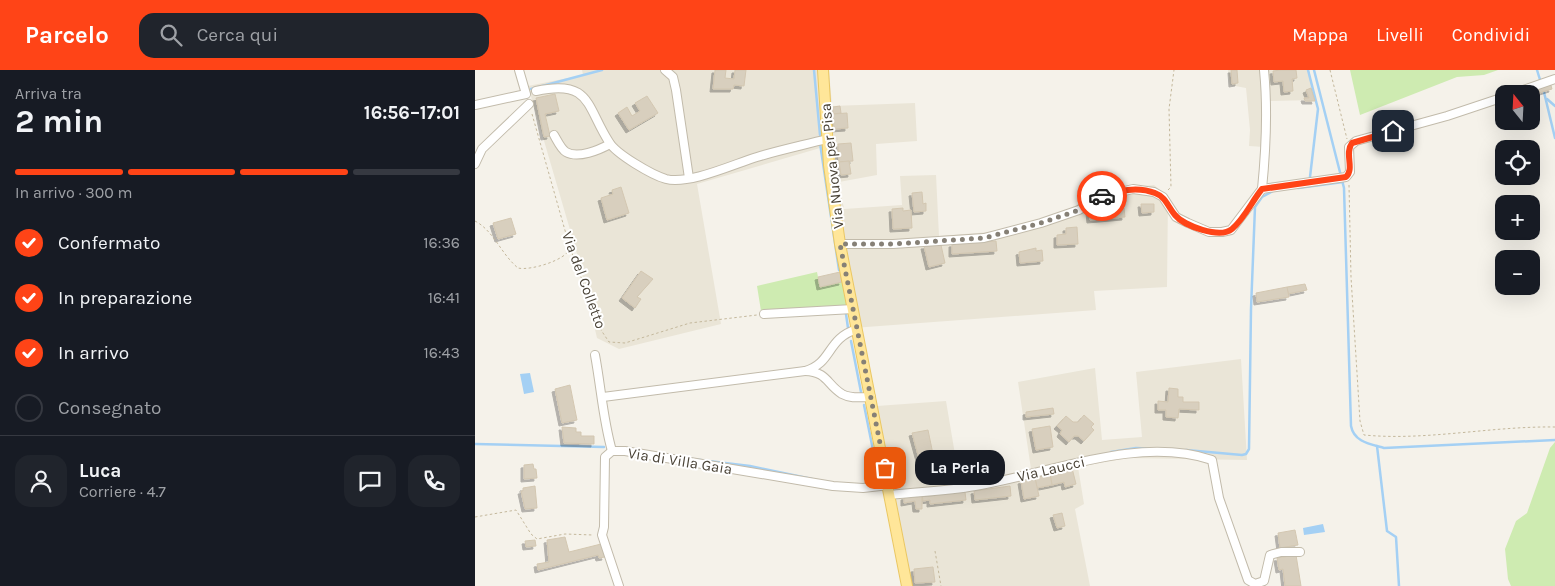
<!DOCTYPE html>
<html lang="it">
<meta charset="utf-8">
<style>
:root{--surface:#171b24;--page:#20242c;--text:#f1f3f6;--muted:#9ea1a6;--line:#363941;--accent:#ff4417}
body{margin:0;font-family:Karla,sans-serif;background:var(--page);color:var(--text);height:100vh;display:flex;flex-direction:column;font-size:19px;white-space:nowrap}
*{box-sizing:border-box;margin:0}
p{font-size:16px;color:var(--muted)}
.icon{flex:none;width:28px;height:28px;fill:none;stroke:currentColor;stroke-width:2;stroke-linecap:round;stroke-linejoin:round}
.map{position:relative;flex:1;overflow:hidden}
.details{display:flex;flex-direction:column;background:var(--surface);width:475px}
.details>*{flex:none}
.needle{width:32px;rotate:342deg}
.buttons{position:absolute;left:1020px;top:15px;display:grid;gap:10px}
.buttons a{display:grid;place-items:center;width:45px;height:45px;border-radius:10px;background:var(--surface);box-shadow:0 5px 20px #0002;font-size:25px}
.pin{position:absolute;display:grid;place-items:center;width:42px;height:42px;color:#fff;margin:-21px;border-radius:10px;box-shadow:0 2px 8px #0006}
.courier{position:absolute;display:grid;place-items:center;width:50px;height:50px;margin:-25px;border:4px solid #ff4417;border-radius:50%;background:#fff;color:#222;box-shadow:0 1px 6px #0007}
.bubble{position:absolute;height:35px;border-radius:15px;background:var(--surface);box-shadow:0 5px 20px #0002;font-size:16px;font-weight:700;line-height:35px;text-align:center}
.head em{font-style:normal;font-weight:700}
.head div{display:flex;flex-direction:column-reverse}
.head{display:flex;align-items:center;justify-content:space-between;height:85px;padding:0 15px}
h1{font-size:32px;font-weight:700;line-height:38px}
.bar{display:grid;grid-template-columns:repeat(4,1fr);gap:8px 5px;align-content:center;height:60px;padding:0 15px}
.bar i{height:6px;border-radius:4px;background:var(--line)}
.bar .selected{background:var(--accent)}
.bar p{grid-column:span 4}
.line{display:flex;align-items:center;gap:12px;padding:0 15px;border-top:1px solid var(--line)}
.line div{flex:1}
.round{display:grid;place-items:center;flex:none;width:52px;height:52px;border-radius:15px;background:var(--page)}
ol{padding:0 15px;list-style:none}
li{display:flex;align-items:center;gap:15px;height:55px}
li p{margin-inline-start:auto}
li .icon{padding:5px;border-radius:50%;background:var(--accent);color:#fff;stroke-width:4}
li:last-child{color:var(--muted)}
li i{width:28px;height:28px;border:2px solid var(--line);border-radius:50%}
header{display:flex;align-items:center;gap:30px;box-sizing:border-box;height:70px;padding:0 25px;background:var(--accent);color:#fff}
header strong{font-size:24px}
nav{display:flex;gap:28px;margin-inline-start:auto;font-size:18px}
.search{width:350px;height:45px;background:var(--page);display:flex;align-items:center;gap:12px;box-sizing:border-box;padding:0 18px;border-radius:15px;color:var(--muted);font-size:19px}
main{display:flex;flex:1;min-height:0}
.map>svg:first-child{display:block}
.residential{fill:#eae5d7}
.green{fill:#ceebb1}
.water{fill:#a4d0f4}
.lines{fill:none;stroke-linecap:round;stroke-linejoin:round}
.stream{stroke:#a4d0f4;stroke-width:2.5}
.building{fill:#d8cfbe;stroke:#d3c7b1;filter:url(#shadow)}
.minor-casing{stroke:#c2bbab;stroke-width:10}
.major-casing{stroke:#eac763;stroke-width:12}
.path{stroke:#c4b89c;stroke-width:1;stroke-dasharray:2.5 2.5;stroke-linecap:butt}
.minor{stroke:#fff;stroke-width:8}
.major{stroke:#ffe699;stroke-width:10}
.done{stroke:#868076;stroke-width:5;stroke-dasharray:0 9}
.route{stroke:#ff4417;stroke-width:6}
.labels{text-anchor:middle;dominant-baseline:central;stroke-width:4;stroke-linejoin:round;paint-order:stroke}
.street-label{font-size:15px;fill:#4a4337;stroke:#fff}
</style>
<header>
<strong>Parcelo</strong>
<div class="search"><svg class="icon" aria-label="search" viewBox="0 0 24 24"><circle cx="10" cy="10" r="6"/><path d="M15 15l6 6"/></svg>Cerca qui</div>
<nav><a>Mappa</a><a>Livelli</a><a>Condividi</a></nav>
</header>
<main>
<section class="details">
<div class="head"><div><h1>2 min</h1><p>Arriva tra</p></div><em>16:56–17:01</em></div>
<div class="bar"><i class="selected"></i><i class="selected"></i><i class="selected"></i><i></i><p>In arrivo · 300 m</p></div>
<ol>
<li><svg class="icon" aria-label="check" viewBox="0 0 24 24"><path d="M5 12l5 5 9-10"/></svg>Confermato<p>16:36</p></li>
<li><svg class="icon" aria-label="check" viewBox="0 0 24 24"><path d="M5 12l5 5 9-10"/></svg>In preparazione<p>16:41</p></li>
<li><svg class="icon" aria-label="check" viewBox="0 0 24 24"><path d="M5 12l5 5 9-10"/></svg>In arrivo<p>16:43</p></li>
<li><i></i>Consegnato</li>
</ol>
<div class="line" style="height:90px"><a class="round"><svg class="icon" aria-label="person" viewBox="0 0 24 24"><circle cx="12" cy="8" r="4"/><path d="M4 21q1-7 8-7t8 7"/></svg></a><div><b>Luca</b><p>Corriere · 4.7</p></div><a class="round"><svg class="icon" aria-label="chat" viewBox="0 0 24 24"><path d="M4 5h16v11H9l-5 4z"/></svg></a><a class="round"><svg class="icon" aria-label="phone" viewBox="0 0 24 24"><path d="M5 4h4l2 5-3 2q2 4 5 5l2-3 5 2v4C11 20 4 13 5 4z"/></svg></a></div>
</section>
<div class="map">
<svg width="1080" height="516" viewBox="0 0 1080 516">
<defs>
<filter id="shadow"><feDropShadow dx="-3" dy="3" stdDeviation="0" flood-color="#0004"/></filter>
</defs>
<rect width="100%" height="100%" fill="#f5f2ea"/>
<g class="residential">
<polygon points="107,0 354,0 357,36 440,33 442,71 401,74 402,105 364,112 369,139 427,135 425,106 461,105 464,166 515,162 581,145 634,120 679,115 693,127 692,217 619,221 621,240 378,258 361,181 345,78 222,114 246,254 144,279 122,268 103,187 53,16 108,5"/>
<polygon points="753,0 834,0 841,30 792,31 789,77 774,76 775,60 771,18 755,15"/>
<polygon points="766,289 772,390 654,388 603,397 609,434 600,439 615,516 437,516 402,336 471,331 485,414 556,399 543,312 620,298 627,370 667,367 661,302"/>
</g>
<g class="green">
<polygon points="875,0 1023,0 1009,5 982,7 885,45"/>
<polygon points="342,202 345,217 367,212 373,239 286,241 282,216"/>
<polygon points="1080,372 1080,516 1036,516 1033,509 1030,479 1041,451 1052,443 1075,378"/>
</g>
<g class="water">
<polygon points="55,303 59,322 49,324 45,304"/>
<polygon points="848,454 850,462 829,465 828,458"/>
</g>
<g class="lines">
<g class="stream">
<polyline points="339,0 345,65"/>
<polyline points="833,0 843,39 835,107"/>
<path d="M 839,0 L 869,118 L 876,356 C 879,372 895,374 909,378 L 1080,370"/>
<polyline points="1062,0 1066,13"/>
<polyline points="1068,18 1080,68"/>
<polyline points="56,19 127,0"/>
<polyline points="1072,29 1080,36"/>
<polyline points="345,73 364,200"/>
<polyline points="823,118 868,112"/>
<polyline points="371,244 373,258"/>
<polyline points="376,271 386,322"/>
<polyline points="389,335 404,410 397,414"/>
<polyline points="0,374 129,377"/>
<polyline points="902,376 912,461 921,467 924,516"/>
<polyline points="711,380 767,385 771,384 774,379 776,239 780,137 787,127 798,121"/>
<polyline points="636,382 661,378 706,380"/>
<polyline points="217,389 275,396 337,409"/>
</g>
</g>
<g class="building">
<polygon points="240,0 251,0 250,8 259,9 260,0 271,0 269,16 259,15 258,19 238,19"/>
<polygon points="756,0 762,0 763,13 757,14"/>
<polygon points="806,0 821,0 822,8 817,9 818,21 809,22 808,11 799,12 798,1"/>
<polygon points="1075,12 1077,19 1061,24 1059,18"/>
<polygon points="836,18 840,31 830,31 829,28 834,28 831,20"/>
<polygon points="80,24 84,41 70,44 75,66 69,67 61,28"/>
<polygon points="172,26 183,43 154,60 143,43 152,37 157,46 165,41 160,33"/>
<polygon points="365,36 366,43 358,44 358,37"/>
<polygon points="372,43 373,58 359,59 358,44"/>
<polygon points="376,73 378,91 364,92 363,74"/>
<polygon points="374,91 376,104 366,105 364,92"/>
<polygon points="146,117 154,143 132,150 126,128 138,124 137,120"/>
<polygon points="447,122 448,134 451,133 451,141 439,142 437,123"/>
<polygon points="666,134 679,134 679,142 667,143"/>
<polygon points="428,138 428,141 436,140 437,158 418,159 417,139"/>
<polygon points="649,138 650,147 615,150 614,141"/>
<polygon points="36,148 41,164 23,169 18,153"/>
<polygon points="602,157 603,174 582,175 582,165 591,164 591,158"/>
<polygon points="521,171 522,181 477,184 477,174"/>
<polygon points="466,175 470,193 454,197 449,176"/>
<polygon points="561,178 561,181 567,180 568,191 545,193 544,182"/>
<polygon points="166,201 178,209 162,227 166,229 160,238 147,228"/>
<polygon points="365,202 367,212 345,217 343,207"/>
<polygon points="830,214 832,220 813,224 812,217"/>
<polygon points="812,217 814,227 782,232 781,223"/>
<polygon points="95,315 102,350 87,353 80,319"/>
<polygon points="694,318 703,319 703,327 708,327 708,332 724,332 724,340 704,339 703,348 691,347 691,340 683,340 683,331 693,332"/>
<polygon points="578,338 579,344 551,347 551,342"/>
<polygon points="609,345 619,354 616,357 619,360 609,371 603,366 599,366 594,372 585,364 587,360 582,356 591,346 598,352 603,352"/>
<polygon points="575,356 578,377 561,380 557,359"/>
<polygon points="87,357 101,358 101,362 106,362 106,366 119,366 119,374 89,373"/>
<polygon points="453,360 459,389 445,392 437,363"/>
<polygon points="58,394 59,399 61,399 62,408 49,409 49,395"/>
<polygon points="597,398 601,414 590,417 589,412 577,415 575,404"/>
<polygon points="575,404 577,415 562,418 560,408"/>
<polygon points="560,408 564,426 549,429 546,411"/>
<polygon points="60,416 62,438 50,439 46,421 48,421 48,418"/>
<polygon points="535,416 536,426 500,430 499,421"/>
<polygon points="490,422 491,430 455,434 455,430 448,431 447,425"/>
<polygon points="447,425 447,439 441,439 440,431 429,433 429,427"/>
<polygon points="587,443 590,456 582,458 578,445"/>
<polygon points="820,460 823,475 805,478 803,463"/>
<polygon points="90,467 94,482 126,474 130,487 124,488 123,485 63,500 62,494 74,492 72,470"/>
<polygon points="60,470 61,476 51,477 50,471"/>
<polygon points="821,485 826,516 810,516 808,499 804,500 802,488"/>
<polygon points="458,497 460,512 440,513 439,499"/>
</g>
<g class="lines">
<g class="minor-casing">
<g id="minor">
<polyline points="190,0 198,7 201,20 214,108"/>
<path d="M 61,21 C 116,9 111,36 134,72 C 141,84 177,105 191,109 C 214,115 259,94 282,87 C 305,80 329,75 352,69"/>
<polyline points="1037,24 1080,9"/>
<polyline points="0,35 51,24 44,0"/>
<path d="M 79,65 C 82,70 86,79 91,82 C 103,89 124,80 135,74"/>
<polyline points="0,94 7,79 54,34"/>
<path d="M 787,119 C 791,79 793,40 789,0"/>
<polyline points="365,174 418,174 509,168 566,153 604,140 624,127 658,119 679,122 688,127 701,147 713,153 734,162 747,162 756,160 787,119 871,107 875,102 874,77 881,71 972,46 1029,27"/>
<polyline points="289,244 378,239"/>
<path d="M 382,259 C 351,269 358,293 330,301 C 353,302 351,314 367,324 C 376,329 386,327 396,327"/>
<path d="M 120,285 C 126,317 128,350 137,381"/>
<polyline points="128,327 330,301"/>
<path d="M 416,425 C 443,422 472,421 500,416 C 574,404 662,365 737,390 L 744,428 L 773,510 L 780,514 L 789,511 L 795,485 L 806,482 L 825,482"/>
<polyline points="144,516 127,465 129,457 130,387 137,381 150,381 358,416 388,418 414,415"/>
</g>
</g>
<g class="major-casing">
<polyline id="major" points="348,0 354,95 365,174 432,516"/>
</g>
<g class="path">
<polyline points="855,0 872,69"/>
<polyline points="57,44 95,178 126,260 134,272 150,273 215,253 282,245"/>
<path d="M 874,115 L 876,207 L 885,351 L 889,365 C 952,371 1016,356 1080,357"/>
<polyline points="693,120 696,117 694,39 699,0"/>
<path d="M 0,151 C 19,161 26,184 43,198 C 55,201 92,190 95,178"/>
<polyline points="0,447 41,440 56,464 62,469 90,464 118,465"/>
<polyline points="460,481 466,516"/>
</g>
<use href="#minor" class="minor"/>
<use href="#major" class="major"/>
</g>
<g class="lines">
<polyline class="done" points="410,398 365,174 418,174 509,168 566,153 604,140 627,126"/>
<path class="route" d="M 627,126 C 644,120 663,116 680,123 C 691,127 693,137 700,145 C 709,156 745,169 757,159 C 770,148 777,131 787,119 L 871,107 C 880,98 869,84 877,73 L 918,61"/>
</g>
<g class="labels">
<g class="street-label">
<text transform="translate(357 96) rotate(-96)">Via Nuova per Pisa</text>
<text transform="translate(109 210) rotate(70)">Via del Colletto</text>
<text transform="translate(205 391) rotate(9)">Via di Villa Gaia</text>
<text transform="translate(576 399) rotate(-13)">Via Laucci</text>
</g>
</g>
</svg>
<div class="buttons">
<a><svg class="needle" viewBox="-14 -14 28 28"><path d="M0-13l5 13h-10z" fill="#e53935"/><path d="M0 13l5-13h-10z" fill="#9ea1a6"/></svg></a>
<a><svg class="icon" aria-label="locate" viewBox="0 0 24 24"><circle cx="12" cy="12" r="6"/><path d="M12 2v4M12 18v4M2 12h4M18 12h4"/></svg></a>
<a>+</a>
<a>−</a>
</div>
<div class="pin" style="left:410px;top:398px;background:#ea580c"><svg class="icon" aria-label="bag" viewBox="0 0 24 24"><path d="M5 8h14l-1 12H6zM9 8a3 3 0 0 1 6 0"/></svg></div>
<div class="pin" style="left:918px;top:61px;background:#1f2937"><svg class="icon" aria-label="home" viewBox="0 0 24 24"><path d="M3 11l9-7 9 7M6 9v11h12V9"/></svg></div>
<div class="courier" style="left:627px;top:126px"><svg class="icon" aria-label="car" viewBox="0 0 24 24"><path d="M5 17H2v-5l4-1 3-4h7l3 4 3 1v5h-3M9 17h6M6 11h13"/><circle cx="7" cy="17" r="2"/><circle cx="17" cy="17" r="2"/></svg></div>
<div class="bubble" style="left:440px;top:380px;width:90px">La Perla</div>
</div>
</main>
